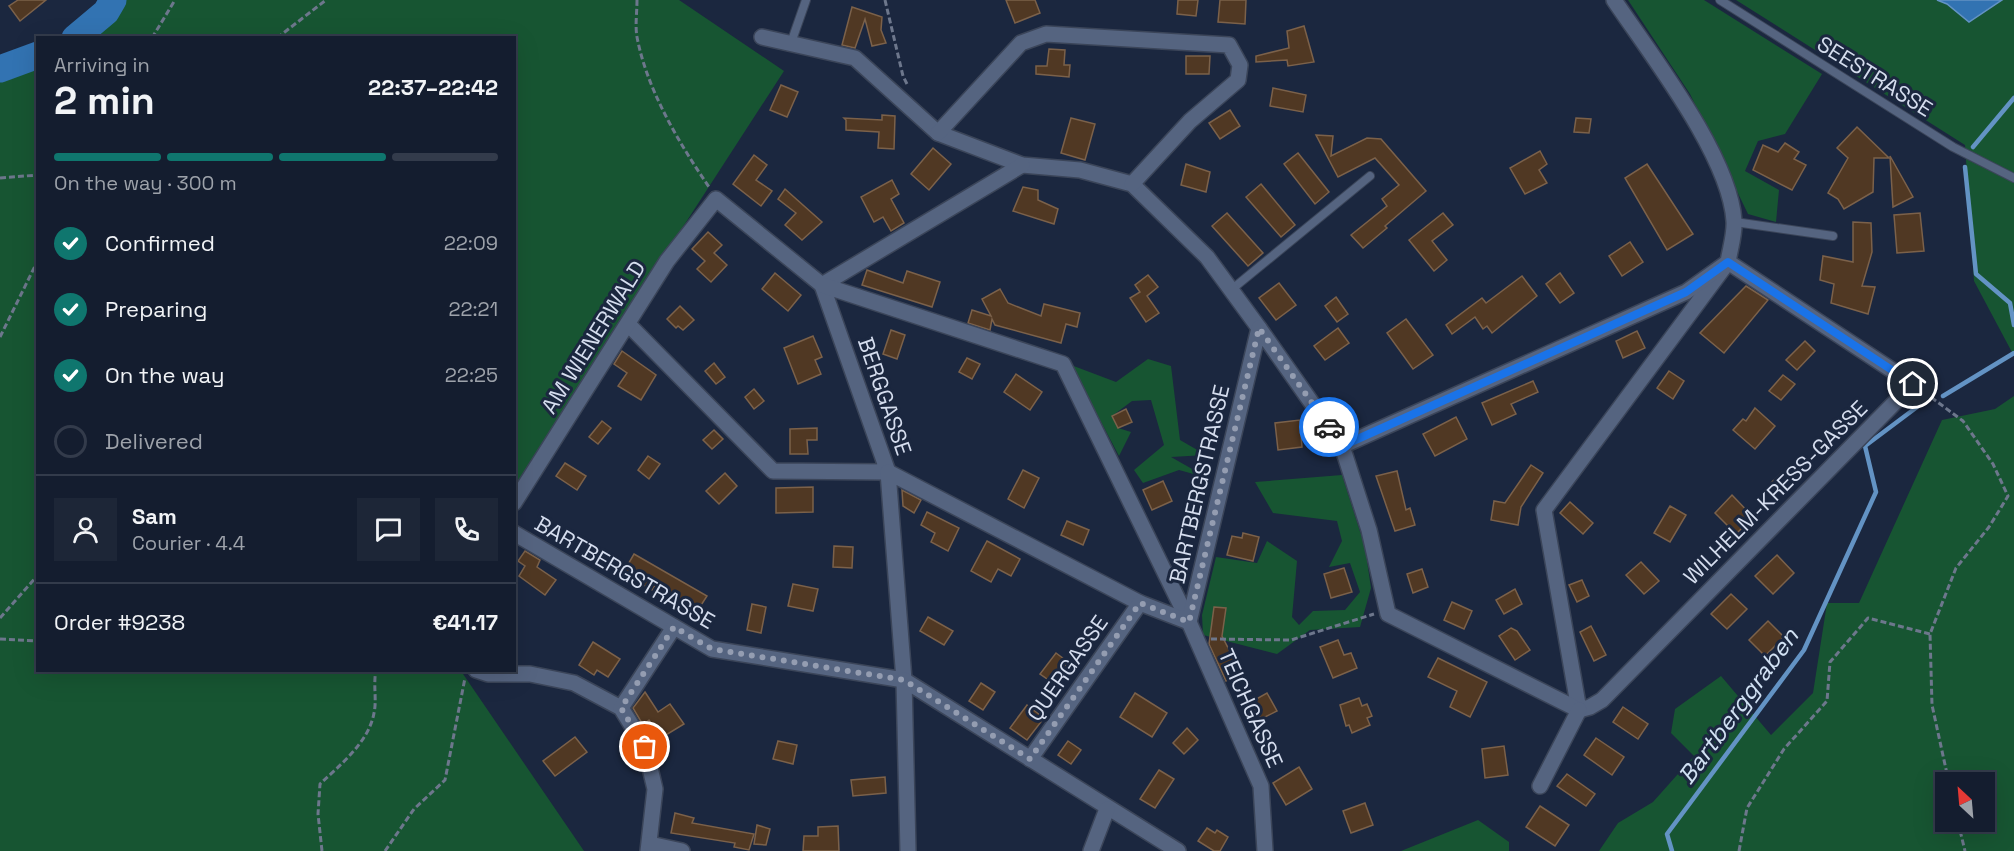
<!DOCTYPE html>
<meta charset="utf-8">
<style>
:root{--surface:#141d2f;--page:#1d2637;--text:#f1f3f6;--muted:#9da2aa;--line:#333b4b;--accent:#0f766e}
body{margin:0;font-family:"Space Grotesk",sans-serif;background:var(--page);color:var(--text);height:100vh;display:flex;flex-direction:column;font-size:22px;white-space:nowrap}
*{box-sizing:border-box;margin:0}
p{font-size:20px;color:var(--muted)}
.icon{flex:none;width:33px;height:33px;fill:none;stroke:currentColor;stroke-width:2;stroke-linecap:round;stroke-linejoin:round}
.map{position:relative;flex:1;overflow:hidden}
.sheet{position:absolute;left:36px;top:36px;width:480px;height:636px;display:flex;flex-direction:column;background:var(--surface);border-radius:0px;box-shadow:0 6px 24px #0002,0 0 0 2px var(--line)}
.sheet>*{flex:none}
.needle{width:39px;rotate:334deg}
.buttons{position:absolute;left:1935px;top:772px;display:grid;gap:12px}
.buttons a{display:grid;place-items:center;width:60px;height:60px;border-radius:0px;background:var(--surface);box-shadow:0 6px 24px #0002,0 0 0 2px var(--line);font-size:30px}
.pin{position:absolute;display:grid;place-items:center;width:51px;height:51px;color:#fff;margin:-26px;border:3px solid #fff;border-radius:50%;box-shadow:0 2px 6px #0007}
.courier{position:absolute;display:grid;place-items:center;width:60px;height:60px;margin:-30px;border:4px solid #1a73e8;border-radius:50%;background:#fff;color:#222;box-shadow:0 2px 8px #0007}
.headline em{font-style:normal;font-weight:700}
.headline div{display:flex;flex-direction:column-reverse}
.headline{display:flex;align-items:center;justify-content:space-between;height:102px;padding:0 18px}
h1{font-size:39px;font-weight:700;line-height:45px}
.bar{display:grid;grid-template-columns:repeat(4,1fr);gap:9px 6px;align-content:center;height:72px;padding:0 18px}
.bar i{height:8px;border-radius:4px;background:var(--line)}
.bar .current{background:var(--accent)}
.bar p{grid-column:span 4}
.line{display:flex;align-items:center;gap:15px;padding:0 18px;border-top:2px solid var(--line)}
.line div{flex:1}
.round{display:grid;place-items:center;flex:none;width:63px;height:63px;border-radius:0px;background:var(--page)}
ol{padding:0 18px;list-style:none}
li{display:flex;align-items:center;gap:18px;height:66px}
li p{margin-inline-start:auto}
li .icon{padding:6px;border-radius:50%;background:var(--accent);color:#fff;stroke-width:4}
li:last-child{color:var(--muted)}
li i{width:33px;height:33px;border:3px solid var(--line);border-radius:50%}
.map>svg:first-child{display:block}
.green{fill:#175532;fill-rule:evenodd}
.water{fill:#3273b2;stroke:#6393c4;stroke-width:1.5}
.lines{fill:none;stroke-linecap:round;stroke-linejoin:round}
.stream{stroke:#6393c4;stroke-width:4.5}
.river{stroke:#3273b2;stroke-width:27}
.building{fill:#503823;stroke:#7b614a;stroke-width:1.5}
.lane-casing{stroke:#3b4559;stroke-width:10}
.street-casing{stroke:#3b4559;stroke-width:18}
.path{stroke:#6d778c;stroke-width:3;stroke-dasharray:6 3;stroke-linecap:butt}
.lane{stroke:#556480;stroke-width:8}
.street{stroke:#556480;stroke-width:15}
.done{stroke:#949db1;stroke-width:6;stroke-dasharray:0 10.8}
.route{stroke:#1a73e8;stroke-width:8}
.labels{text-anchor:middle;dominant-baseline:central;stroke-width:6;stroke-linejoin:round;paint-order:stroke}
.street-label{font-size:22px;fill:#d5ddee;stroke:#1b273f}
.water-label{font-size:24px;font-style:italic;fill:#d2e2f4;stroke:#1b273f}
</style>
<div class="map">
<svg width="2014" height="851" viewBox="0 0 2014 851">
<rect width="100%" height="100%" fill="#1b273f"/>
<g class="green">
<polygon points="118,0 679,0 784,71 515,486 514,38 90,38"/>
<polygon points="1628,0 1704,0 1822,74 1785,134 1758,141 1745,171 1779,190 1776,222 1748,214 1690,94"/>
<polygon points="1736,0 1937,0 1947,4 1969,21 2002,0 2014,0 2014,356 1974,281 1965,145"/>
<polygon points="37,64 38,670 461,671 584,851 0,851 0,77"/>
<polygon points="1148,359 1171,366 1180,440 1206,455 1171,457 1208,478 1179,470 1143,483 1134,470 1164,445 1151,400 1132,401 1112,416 1118,428 1131,432 1119,456 1071,365 1116,382"/>
<path d="M 2014,396 L 2014,851 L 1599,851 L 1618,823 L 1653,802 L 1694,756 L 1671,733 L 1675,709 L 1721,676 L 1771,735 L 1813,693 L 1827,603 L 1859,603 L 1942,420 L 1995,409 ZM 1946,783 L 1984,783 L 1984,822 L 1946,822 Z"/>
<polygon points="1342,475 1365,547 1371,588 1360,627 1310,630 1277,654 1203,635 1202,615 1216,557 1257,563 1267,541 1297,561 1292,617 1299,625 1313,611 1345,610 1360,592 1350,563 1329,567 1342,541 1337,521 1273,513 1255,482"/>
<polygon points="1478,820 1509,842 1509,851 1401,851"/>
</g>
<polygon class="water" points="1937,0 2002,0 1969,22 1947,4"/>
<g class="lines">
<g class="stream">
<polyline points="1973,147 2014,98"/>
<polyline points="1965,167 1976,274 2010,303 2014,325"/>
<polyline points="1943,396 2014,353"/>
<polyline points="1672,851 1667,834 1804,650 1876,492 1865,446 1925,401"/>
</g>
<g class="river">
<polyline points="75,38 106,12 113,0"/>
<polyline points="0,69 38,55"/>
</g>
</g>
<g class="building">
<polygon points="18,0 46,0 20,21 9,6"/>
<polygon points="1006,0 1035,0 1040,13 1015,23"/>
<polygon points="1178,0 1198,0 1196,16 1177,14"/>
<polygon points="1220,0 1246,0 1245,24 1218,22"/>
<polygon points="852,7 882,17 881,30 886,43 872,46 865,19 855,48 842,45"/>
<polygon points="1304,26 1314,62 1288,66 1287,60 1256,62 1256,56 1289,48 1287,31"/>
<polygon points="1049,49 1065,50 1064,65 1070,65 1069,77 1036,74 1036,66 1047,66"/>
<polygon points="1186,56 1210,56 1209,74 1186,74"/>
<polygon points="781,85 798,92 787,117 770,110"/>
<polygon points="1273,88 1306,95 1303,112 1270,106"/>
<polygon points="1230,110 1240,126 1220,139 1209,123"/>
<polygon points="882,115 895,116 894,149 878,148 879,132 846,130 846,120 844,118 882,120"/>
<polygon points="1071,118 1095,124 1085,160 1061,153"/>
<polygon points="1576,118 1591,119 1589,133 1574,132"/>
<polygon points="1857,127 1889,158 1874,158 1873,192 1844,209 1838,199 1828,193 1848,158 1837,148"/>
<polygon points="1316,135 1333,136 1331,156 1367,138 1381,139 1426,191 1385,226 1387,228 1363,248 1351,235 1387,206 1382,199 1399,185 1375,158 1338,177"/>
<polygon points="1785,143 1799,152 1794,159 1806,165 1792,190 1753,170 1763,145 1778,152"/>
<polygon points="933,148 951,164 929,190 911,174"/>
<polygon points="1540,151 1547,164 1539,170 1547,183 1525,194 1510,168"/>
<polygon points="1298,153 1329,192 1315,204 1284,164"/>
<polygon points="754,155 767,165 756,180 772,191 761,206 733,184"/>
<polygon points="1890,156 1913,197 1893,207"/>
<polygon points="1186,164 1210,172 1206,192 1181,185"/>
<polygon points="1647,164 1693,234 1667,250 1625,178"/>
<polygon points="892,180 899,194 891,199 904,223 891,231 883,217 874,222 861,197"/>
<polygon points="1261,184 1295,225 1281,237 1246,197"/>
<polygon points="1023,187 1038,190 1038,200 1058,209 1054,224 1013,211"/>
<polygon points="785,189 822,222 802,240 785,225 796,213 778,199"/>
<polygon points="1227,213 1263,253 1248,266 1212,226"/>
<polygon points="1443,213 1453,225 1432,241 1447,260 1434,271 1409,240"/>
<polygon points="1920,213 1924,251 1897,253 1894,215"/>
<polygon points="1853,222 1871,223 1872,252 1862,286 1875,287 1868,314 1831,303 1834,284 1820,280 1823,256 1853,262"/>
<polygon points="708,232 722,245 714,253 727,265 711,282 697,269 705,261 692,249"/>
<polygon points="1630,242 1643,262 1622,276 1609,256"/>
<polygon points="867,270 903,283 907,271 940,282 932,307 862,285"/>
<polygon points="775,273 801,295 788,311 762,289"/>
<polygon points="1560,273 1574,293 1560,303 1546,284"/>
<polygon points="1148,275 1158,287 1147,296 1159,313 1146,322 1130,298 1140,292 1135,285"/>
<polygon points="1522,276 1537,296 1492,333 1487,326 1483,329 1475,317 1452,334 1446,325 1482,298 1486,303"/>
<polygon points="1279,283 1296,305 1276,320 1259,298"/>
<polygon points="1746,286 1768,300 1724,353 1700,333"/>
<polygon points="1000,289 1008,303 1041,316 1044,304 1080,313 1077,327 1066,324 1061,343 995,325 992,319 990,330 968,323 972,310 991,316 982,299"/>
<polygon points="1336,297 1348,314 1337,322 1325,306"/>
<polygon points="680,306 694,320 683,330 678,326 676,328 667,319"/>
<polygon points="1406,319 1433,355 1413,369 1387,333"/>
<polygon points="1338,328 1349,343 1325,360 1314,346"/>
<polygon points="891,330 905,335 897,359 883,354"/>
<polygon points="1637,331 1645,348 1623,358 1616,341"/>
<polygon points="813,336 822,357 815,360 821,374 798,384 784,348"/>
<polygon points="1805,341 1815,351 1797,370 1786,360"/>
<polygon points="622,351 656,375 641,400 618,386 627,373 614,364"/>
<polygon points="967,358 980,364 972,379 959,372"/>
<polygon points="714,363 725,377 716,384 705,371"/>
<polygon points="1669,371 1684,381 1673,399 1657,388"/>
<polygon points="1016,374 1042,392 1030,410 1004,392"/>
<polygon points="1783,375 1795,384 1781,400 1769,391"/>
<polygon points="1533,381 1538,392 1511,404 1516,414 1492,425 1482,403"/>
<polygon points="754,389 764,401 754,409 745,397"/>
<polygon points="1755,408 1775,426 1755,449 1733,430 1743,419 1746,421"/>
<polygon points="1126,409 1132,422 1118,428 1112,416"/>
<polygon points="1456,417 1467,439 1435,456 1423,434"/>
<polygon points="1300,420 1302,447 1278,450 1275,423"/>
<polygon points="602,421 611,428 598,444 589,437"/>
<polygon points="817,428 817,440 807,440 808,454 790,454 790,429"/>
<polygon points="714,430 723,439 712,449 703,440"/>
<polygon points="648,456 660,464 649,479 638,470"/>
<polygon points="565,463 586,476 577,490 556,476"/>
<polygon points="1531,465 1543,473 1521,507 1518,525 1491,520 1494,501 1505,503"/>
<polygon points="1023,470 1039,478 1024,508 1008,499"/>
<polygon points="1397,471 1406,510 1410,508 1415,525 1395,531 1376,476"/>
<polygon points="1782,472 1792,481 1780,494 1770,484"/>
<polygon points="725,473 737,486 719,504 706,491"/>
<polygon points="1163,481 1172,501 1152,510 1143,490"/>
<polygon points="813,487 813,512 776,513 776,488"/>
<polygon points="902,490 921,500 914,513 903,506"/>
<polygon points="1732,495 1753,517 1736,534 1715,513"/>
<polygon points="1570,502 1593,523 1583,534 1560,513"/>
<polygon points="1670,506 1686,515 1670,542 1654,533"/>
<polygon points="927,512 959,528 948,551 931,542 935,533 921,525"/>
<polygon points="1067,521 1089,530 1083,545 1061,535"/>
<polygon points="1243,533 1259,537 1253,561 1227,555 1232,536 1242,538"/>
<polygon points="987,541 1020,559 1011,576 998,569 991,582 971,571"/>
<polygon points="834,546 853,547 852,568 833,567"/>
<polygon points="525,551 540,560 537,567 556,580 545,595 519,576 525,566 518,561"/>
<polygon points="634,554 707,596 696,613 654,586 652,590 623,573"/>
<polygon points="1777,555 1794,573 1773,594 1755,576"/>
<polygon points="1641,562 1659,581 1644,594 1626,575"/>
<polygon points="1344,568 1352,592 1331,598 1324,574"/>
<polygon points="1422,569 1428,587 1413,593 1407,574"/>
<polygon points="1582,580 1589,596 1577,602 1569,585"/>
<polygon points="793,584 818,589 813,611 788,606"/>
<polygon points="1515,589 1522,604 1504,614 1496,600"/>
<polygon points="1731,594 1747,609 1727,629 1711,614"/>
<polygon points="1452,602 1472,611 1464,629 1444,620"/>
<polygon points="752,604 766,607 761,633 747,630"/>
<polygon points="1214,607 1226,608 1222,636 1241,673 1226,681 1209,644"/>
<polygon points="928,617 953,631 944,645 920,631"/>
<polygon points="1768,621 1784,637 1765,656 1749,640"/>
<polygon points="1591,626 1606,655 1594,661 1580,632"/>
<polygon points="1511,628 1517,631 1530,650 1515,660 1499,636"/>
<polygon points="1338,640 1344,655 1351,653 1357,668 1333,678 1320,647"/>
<polygon points="593,642 620,659 608,677 597,670 594,675 579,665"/>
<polygon points="1056,653 1068,662 1053,683 1040,674"/>
<polygon points="1438,658 1487,682 1470,717 1450,707 1457,691 1428,677"/>
<polygon points="981,683 995,692 983,710 969,701"/>
<polygon points="645,692 658,712 670,704 684,724 661,738 649,720 643,725 633,708"/>
<polygon points="1135,693 1167,713 1152,737 1120,717"/>
<polygon points="1267,693 1277,711 1261,719 1251,702"/>
<polygon points="1359,698 1362,706 1367,704 1372,716 1367,718 1370,725 1352,733 1349,725 1346,726 1340,705"/>
<polygon points="1027,705 1044,718 1027,740 1010,728"/>
<polygon points="1623,707 1648,724 1638,739 1613,722"/>
<polygon points="1187,728 1198,740 1184,754 1173,743"/>
<polygon points="575,737 587,752 555,776 543,761"/>
<polygon points="1596,738 1624,757 1612,775 1584,755"/>
<polygon points="778,741 797,745 793,764 773,759"/>
<polygon points="1068,741 1081,750 1071,764 1058,755"/>
<polygon points="1504,746 1508,775 1485,778 1482,749"/>
<polygon points="1299,767 1312,789 1286,805 1273,783"/>
<polygon points="1159,770 1174,779 1155,808 1140,799"/>
<polygon points="1567,774 1595,794 1586,806 1557,786"/>
<polygon points="885,777 886,793 853,796 851,780"/>
<polygon points="1365,803 1373,825 1351,833 1343,811"/>
<polygon points="1540,806 1569,825 1555,846 1526,827"/>
<polygon points="675,813 694,818 692,823 754,834 749,850 734,847 735,843 671,833"/>
<polygon points="757,825 770,829 766,845 754,844"/>
<polygon points="838,826 839,851 803,851 804,836 818,836 818,827"/>
<polygon points="1207,828 1215,833 1217,830 1228,837 1220,851 1214,851 1198,841"/>
</g>
<g class="lines">
<g class="lane-casing">
<g id="lane">
<polyline points="1720,0 1953,147 2014,178"/>
<polyline points="791,43 806,0"/>
<polyline points="1735,222 1833,236"/>
<polyline points="1231,290 1370,176"/>
</g>
</g>
<g class="street-casing">
<g id="street">
<polyline points="762,37 855,58 938,133 1022,165 1080,170 1132,184 1207,257 1259,328"/>
<polyline points="938,133 1021,43 1046,34 1229,45 1240,65 1238,80 1190,121 1132,184"/>
<polygon points="1728,262 1913,384 1602,700 1590,707 1579,710 1544,510"/>
<polyline points="628,324 773,471 888,472 822,285 1022,165"/>
<polyline points="1342,446 1369,530 1388,614 1579,710"/>
<polyline points="514,503 667,261 716,199 822,285 1063,364 1189,622 1261,786 1265,851"/>
<path d="M 514,533 L 712,649 L 904,680 L 888,472 L 1140,603 L 1189,622 L 1259,328 L 1342,446 L 1686,292 L 1728,262 C 1730,249 1735,234 1734,221 C 1730,156 1651,55 1614,0"/>
<polyline points="476,670 488,674 530,674 574,683 621,708 645,747 655,789 648,851"/>
<polyline points="621,708 674,627"/>
<polyline points="1030,759 1140,603"/>
<polyline points="1540,786 1579,710"/>
<polyline points="650,844 682,851"/>
<polyline points="908,851 904,680 1178,851"/>
<polyline points="1091,851 1107,809"/>
</g>
</g>
<g class="path">
<path d="M 637,0 C 637,12 635,26 637,37 C 647,90 679,143 709,187"/>
<polyline points="885,0 903,76 907,84"/>
<polyline points="152,38 175,0"/>
<polyline points="277,38 326,0"/>
<polyline points="0,178 38,175"/>
<polyline points="0,337 38,260"/>
<polyline points="1924,392 1963,421 1993,464 2008,496 1989,527 1956,568 1930,634 1932,705 1949,783"/>
<polyline points="0,618 38,575"/>
<polyline points="0,639 38,641"/>
<polyline points="1211,639 1291,640 1374,614"/>
<polyline points="1958,822 1965,851"/>
<path d="M 322,851 L 318,814 L 320,784 C 340,765 369,742 374,713 C 377,700 373,685 376,670"/>
<polyline points="385,851 414,809 445,780 465,678"/>
<polyline points="1739,851 1747,808 1784,749 1827,701 1830,662 1868,618 1930,634"/>
</g>
<use href="#lane" class="lane"/>
<use href="#street" class="street"/>
</g>
<g class="lines">
<polyline class="done" points="645,747 621,708 674,627 712,649 904,680 1030,759 1140,603 1189,622 1259,328 1329,427"/>
<polyline class="route" points="1329,427 1342,446 1686,292 1728,262 1913,384"/>
</g>
<g class="labels">
<g class="street-label">
<text transform="translate(1875 76) rotate(32)">SEESTRASSE</text>
<text transform="translate(593 337) rotate(-58)">AM WIENERWALD</text>
<text transform="translate(885 396) rotate(71)">BERGGASSE</text>
<text transform="translate(1199 484) rotate(-77)">BARTBERGSTRASSE</text>
<text transform="translate(1775 492) rotate(-45)">WILHELM-KRESS-GASSE</text>
<text transform="translate(625 572) rotate(30)">BARTBERGSTRASSE</text>
<text transform="translate(1067 668) rotate(-55)">QUERGASSE</text>
<text transform="translate(1251 708) rotate(66)">TEICHGASSE</text>
</g>
<g class="water-label">
<text transform="translate(1738 706) rotate(-54)">Bartberggraben</text>
</g>
</g>
</svg>
<div class="buttons">
<a><svg class="needle" viewBox="-14 -14 28 28"><path d="M0-13l5 13h-10z" fill="#e53935"/><path d="M0 13l5-13h-10z" fill="#9da2aa"/></svg></a>
</div>
<div class="pin" style="left:645px;top:747px;background:#ea580c"><svg class="icon" aria-label="bag" viewBox="0 0 24 24"><path d="M5 8h14l-1 12H6zM9 8a3 3 0 0 1 6 0"/></svg></div>
<div class="pin" style="left:1913px;top:384px;background:#1f2937"><svg class="icon" aria-label="home" viewBox="0 0 24 24"><path d="M3 11l9-7 9 7M6 9v11h12V9"/></svg></div>
<div class="courier" style="left:1329px;top:427px"><svg class="icon" aria-label="car" viewBox="0 0 24 24"><path d="M5 17H2v-5l4-1 3-4h7l3 4 3 1v5h-3M9 17h6M6 11h13"/><circle cx="7" cy="17" r="2"/><circle cx="17" cy="17" r="2"/></svg></div>
<section class="sheet">
<div class="headline"><div><h1>2 min</h1><p>Arriving in</p></div><em>22:37–22:42</em></div>
<div class="bar"><i class="current"></i><i class="current"></i><i class="current"></i><i></i><p>On the way · 300 m</p></div>
<ol>
<li><svg class="icon" aria-label="check" viewBox="0 0 24 24"><path d="M5 12l5 5 9-10"/></svg>Confirmed<p>22:09</p></li>
<li><svg class="icon" aria-label="check" viewBox="0 0 24 24"><path d="M5 12l5 5 9-10"/></svg>Preparing<p>22:21</p></li>
<li><svg class="icon" aria-label="check" viewBox="0 0 24 24"><path d="M5 12l5 5 9-10"/></svg>On the way<p>22:25</p></li>
<li><i></i>Delivered</li>
</ol>
<div class="line" style="height:108px"><a class="round"><svg class="icon" aria-label="person" viewBox="0 0 24 24"><circle cx="12" cy="8" r="4"/><path d="M4 21q1-7 8-7t8 7"/></svg></a><div><b>Sam</b><p>Courier · 4.4</p></div><a class="round"><svg class="icon" aria-label="chat" viewBox="0 0 24 24"><path d="M4 5h16v11H9l-5 4z"/></svg></a><a class="round"><svg class="icon" aria-label="phone" viewBox="0 0 24 24"><path d="M5 4h4l2 5-3 2q2 4 5 5l2-3 5 2v4C11 20 4 13 5 4z"/></svg></a></div>
<div class="line" style="height:78px"><div>Order #9238</div><b>€41.17</b></div>
</section>
</div>
